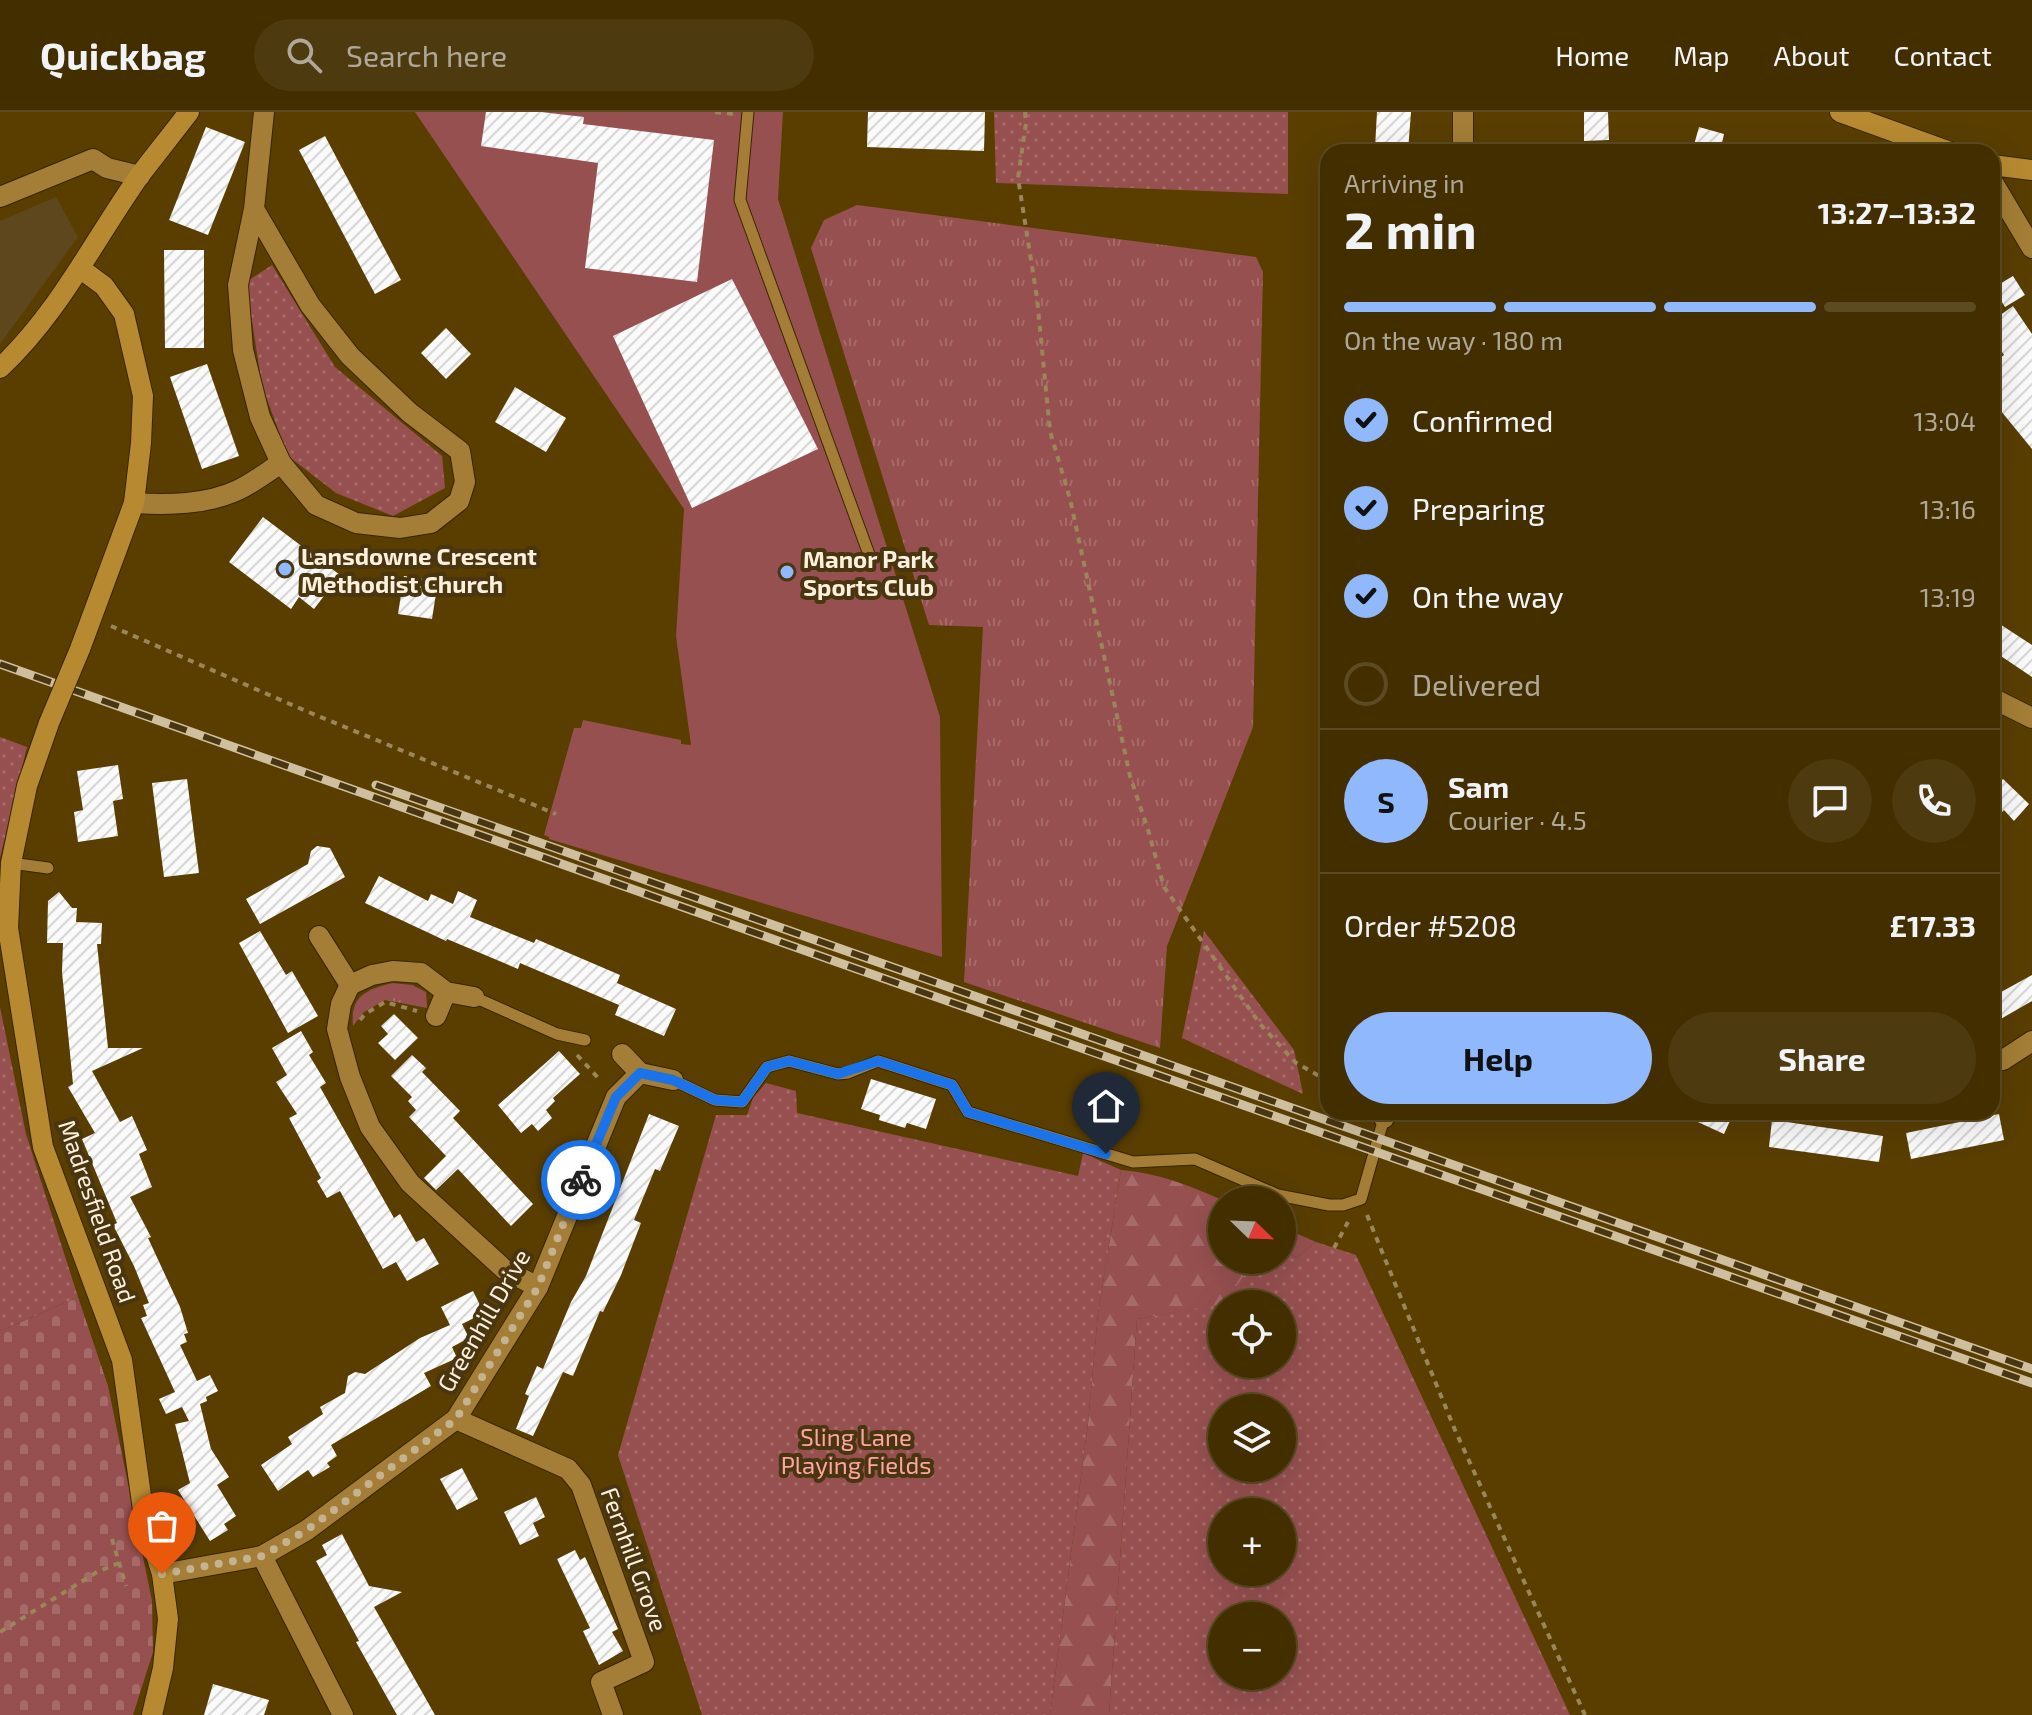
<!DOCTYPE html>
<meta charset="utf-8">
<style>
:root{--surface:#432e00;--page:#4d3a0f;--text:#f1f3f6;--muted:#afa899;--line:#5b4a22;--accent:#90b8fd}
body{margin:0;font-family:"Exo 2",sans-serif;background:var(--page);color:var(--text);height:100vh;display:flex;flex-direction:column;font-size:30px;white-space:nowrap}
*{box-sizing:border-box;margin:0}
p{font-size:26px;color:var(--muted)}
.icon{flex:none;width:44px;height:44px;fill:none;stroke:currentColor;stroke-width:2;stroke-linecap:round;stroke-linejoin:round}
.map{position:relative;flex:1;overflow:hidden}
.sheet{position:absolute;left:1320px;top:32px;width:680px;height:976px;display:flex;flex-direction:column;background:var(--surface);border-radius:24px;box-shadow:0 8px 32px #0002,0 0 0 2px var(--line)}
.sheet>*{flex:none}
.needle{width:52px;rotate:113deg}
.fabs{position:absolute;left:1208px;top:1074px;display:grid;gap:16px}
.fabs a{display:grid;place-items:center;width:88px;height:88px;border-radius:50%;background:var(--surface);box-shadow:0 8px 32px #0002,0 0 0 2px var(--line);font-size:40px}
.pin{position:absolute;display:grid;place-items:center;width:68px;height:68px;color:#fff;margin:-82px -34px;border-radius:50% 50% 50% 0;rotate:-45deg;box-shadow:0 0 8px #0007}
.pin .icon{rotate:45deg}
.courier{position:absolute;display:grid;place-items:center;width:80px;height:80px;margin:-40px;border:6px solid #1a73e8;border-radius:50%;background:#fff;color:#222;box-shadow:0 2px 10px #0007}
.headline em{font-style:normal;font-weight:700}
.headline div{display:flex;flex-direction:column-reverse}
.headline{display:flex;align-items:center;justify-content:space-between;height:136px;padding:0 24px}
h1{font-size:52px;font-weight:700;line-height:60px}
.bar{display:grid;grid-template-columns:repeat(4,1fr);gap:12px 8px;align-content:center;height:96px;padding:0 24px}
.bar i{height:10px;border-radius:6px;background:var(--line)}
.bar .current{background:var(--accent)}
.bar p{grid-column:span 4}
.line{display:flex;align-items:center;gap:20px;padding:0 24px;border-top:2px solid var(--line)}
.line div{flex:1}
.round{display:grid;place-items:center;flex:none;width:84px;height:84px;border-radius:42px;background:var(--page)}
ol{padding:0 24px;list-style:none}
li{display:flex;align-items:center;gap:24px;height:88px}
li p{margin-inline-start:auto}
li .icon{padding:8px;border-radius:50%;background:var(--accent);color:#111;stroke-width:4}
li:last-child{color:var(--muted)}
li i{width:44px;height:44px;border:4px solid var(--line);border-radius:50%}
.primary-button{display:flex;gap:16px;margin-top:auto;padding:16px 24px}
.primary-button a{flex:1;height:92px;border-radius:48px;background:var(--accent);color:#111;font-size:32px;font-weight:700;line-height:92px;text-align:center}
.primary-button a+a{background:var(--page);color:var(--text)}
header{display:flex;align-items:center;gap:48px;box-sizing:border-box;height:112px;padding:0 40px;background:var(--surface);border-bottom:2px solid var(--line)}
header strong{font-size:38px}
nav{display:flex;gap:44px;margin-inline-start:auto;font-size:28px}
.search{width:560px;height:72px;background:var(--page);display:flex;align-items:center;gap:20px;box-sizing:border-box;padding:0 28px;border-radius:44px;color:var(--muted);font-size:30px}
.map>svg:first-child{display:block}
.built{fill:#5e471d}
.grass{fill:url(#grass-tufts)}
.forest{fill:url(#forest-firs)}
.cemetery{fill:url(#cemetery-stones)}
.park{fill:url(#park-dots);fill-rule:evenodd}
.garden{fill:#975050}
.building{fill:url(#building-hatch)}
.lines{fill:none;stroke-linecap:round;stroke-linejoin:round}
.lane-casing{stroke:#392600;stroke-width:13}
.street-casing{stroke:#392600;stroke-width:22}
.secondary-casing{stroke:#392600;stroke-width:22}
.path{stroke:#9b8659;stroke-width:4;stroke-dasharray:6 6;stroke-linecap:butt}
.lane{stroke:#a47e36;stroke-width:11}
.street{stroke:#a47e36;stroke-width:20}
.secondary{stroke:#b78a31;stroke-width:20}
.rail-casing{stroke:#cfbf9f;stroke-width:9}
.rail{stroke:#49350f;stroke-width:6;stroke-dasharray:18;stroke-linecap:butt}
.secondary-bridge-casing{stroke:#392600;stroke-width:22;stroke-linecap:butt}
.secondary-bridge{stroke:#b78a31;stroke-width:20}
.done{stroke:#c4b290;stroke-width:8;stroke-dasharray:0 14.4}
.route{stroke:#1a73e8;stroke-width:10}
.poi-dot{fill:#90b8fd;stroke:#49350f;stroke-width:3}
.labels{text-anchor:middle;dominant-baseline:central;stroke-width:8;stroke-linejoin:round;paint-order:stroke}
.poi-label{font-size:24px;font-weight:bold;fill:#fdf1dd;stroke:#49350f;text-anchor:start}
.street-label{font-size:24px;fill:#fdf1dd;stroke:#49350f}
.park-label{font-size:24px;fill:#fda5a3;stroke:#49350f}
</style>
<header>
<strong>Quickbag</strong>
<div class="search"><svg class="icon" aria-label="search" viewBox="0 0 24 24"><circle cx="10" cy="10" r="6"/><path d="M15 15l6 6"/></svg>Search here</div>
<nav><a>Home</a><a>Map</a><a>About</a><a>Contact</a></nav>
</header>
<div class="map">
<svg width="2032" height="1603" viewBox="0 0 2032 1603">
<defs>
<pattern id="grass-tufts" width="24" height="20" patternUnits="userSpaceOnUse" patternTransform="scale(2)"><rect width="24" height="20" fill="#975050"/><path d="M3 7l-1-3M5 7V3M7 7l1-3M15 17l-1-3M17 17v-4M19 17l1-3" fill="none" stroke="#a66a69"/></pattern>
<pattern id="forest-firs" width="22" height="20" patternUnits="userSpaceOnUse" patternTransform="scale(2)"><rect width="22" height="20" fill="#975050"/><path d="M5 1l3.5 6h-7zM16 11l3.5 6h-7z" fill="#a66a69"/></pattern>
<pattern id="cemetery-stones" width="16" height="16" patternUnits="userSpaceOnUse" patternTransform="scale(2)"><rect width="16" height="16" fill="#975050"/><path d="M2 7V4a2 2 0 0 1 4 0v3zM10 15v-3a2 2 0 0 1 4 0v3z" fill="#a66a69"/></pattern>
<pattern id="park-dots" width="8" height="8" patternUnits="userSpaceOnUse" patternTransform="scale(2)"><rect width="8" height="8" fill="#975050"/><path d="M2 2h.1M6 6h.1" fill="none" stroke="#a66a69" stroke-width="1.8" stroke-linecap="round"/></pattern>
<pattern id="building-hatch" width="6" height="6" patternUnits="userSpaceOnUse" patternTransform="scale(2)"><rect width="6" height="6" fill="#fafafa"/><path d="M-1 1l2-2M0 6l6-6M5 7l2-2" fill="none" stroke="#d7d6d5"/></pattern>
</defs>
<rect width="100%" height="100%" fill="#593e00"/>
<polygon class="built" points="56,85 78,125 0,232 0,109"/>
<g class="grass">
<polygon points="857,93 1256,145 1263,160 1253,615 1167,834 1160,936 964,870 983,515 929,513 811,136 824,108"/>
<path d="M 392,871 L 412,873 L 426,880 L 427,896 L 385,888 L 364,900 L 353,914 C 350,883 367,878 392,871 Z"/>
</g>
<g class="forest">
<path d="M 1121,1058 C 1157,1061 1189,1073 1222,1088 L 1222,1148 L 1255,1148 L 1226,1192 L 1137,1207 L 1109,1603 L 1050,1603 L 1088,1311 L 1098,1202 Z"/>
<polygon points="1282,1115 1316,1130 1297,1145 1282,1140"/>
</g>
<polygon class="cemetery" points="78,1185 108,1274 152,1489 153,1540 133,1603 0,1603 0,1219"/>
<g class="park">
<polygon points="994,0 1288,0 1288,82 996,71"/>
<polygon points="272,153 335,255 442,344 445,376 393,404 336,381 288,344 262,274 246,170"/>
<polygon points="0,625 27,635 0,746"/>
<polygon points="1204,819 1294,938 1303,982 1182,926"/>
<polygon points="0,895 26,1022 78,1185 0,1219"/>
<polygon points="766,971 796,979 797,1001 1078,1064 1083,1041 1121,1058 1098,1202 1088,1311 1050,1603 702,1603 618,1343 716,1003 747,1003 753,986"/>
<path d="M 1316,1130 L 1356,1143 L 1570,1603 L 1109,1603 L 1137,1207 L 1222,1192 L 1222,1252 L 1282,1252 L 1282,1192 L 1224,1192 L 1255,1148 L 1282,1148 L 1282,1140 L 1297,1145 ZM 1282,1296 L 1282,1356 L 1222,1356 L 1222,1296 ZM 1282,1400 L 1282,1460 L 1222,1460 L 1222,1400 ZM 1282,1504 L 1282,1564 L 1222,1564 L 1222,1504 Z"/>
</g>
<polygon class="garden" points="415,0 783,0 778,87 940,605 942,845 549,727 549,725 544,723 574,616 581,616 583,608 681,628 681,632 691,633 676,524 684,397"/>
<g class="building">
<polygon points="486,0 541,0 584,5 583,12 714,28 697,170 585,156 598,51 481,34"/>
<polygon points="868,0 985,0 984,39 867,35"/>
<polygon points="1377,0 1411,0 1408,39 1375,36"/>
<polygon points="1584,0 1608,0 1609,28 1584,29"/>
<polygon points="206,15 245,30 208,123 169,108"/>
<polygon points="1699,15 1724,22 1720,40 1692,40"/>
<polygon points="325,24 401,168 375,182 299,38"/>
<polygon points="164,138 204,138 204,236 165,236"/>
<polygon points="2013,164 2025,183 2005,195 1993,176"/>
<polygon points="732,167 818,337 692,396 613,224"/>
<polygon points="2013,194 2032,222 2032,337 1992,288 1992,252 2004,243 1992,225 1992,209"/>
<polygon points="446,216 471,242 446,267 421,241"/>
<polygon points="207,252 239,344 202,357 170,265"/>
<polygon points="515,275 566,306 546,340 495,310"/>
<polygon points="263,405 340,463 314,497 299,485 291,497 229,450"/>
<polygon points="404,464 438,469 432,507 398,502"/>
<polygon points="1992,507 2032,533 2032,565 1992,538"/>
<polygon points="118,653 123,687 113,689 118,724 78,730 74,700 83,698 77,659"/>
<polygon points="187,667 199,761 164,765 152,671"/>
<polygon points="2003,667 2029,692 2014,709 2004,698 1992,710 1992,678"/>
<polygon points="317,734 330,736 345,765 260,812 246,787 308,752 311,739"/>
<polygon points="379,764 428,789 431,782 453,792 458,779 477,788 470,805 534,831 536,827 620,863 617,871 676,897 664,924 615,903 619,893 520,851 518,857 447,827 446,829 365,791"/>
<polygon points="59,780 72,796 77,796 76,810 102,811 101,832 97,832 108,936 143,936 92,959 120,1010 132,1004 147,1038 139,1042 152,1075 130,1085 151,1125 148,1126 180,1195 188,1221 184,1222 187,1230 180,1233 197,1269 210,1263 218,1279 206,1285 207,1289 200,1292 211,1337 229,1365 217,1373 236,1404 224,1412 228,1418 210,1429 178,1378 190,1371 175,1312 189,1309 182,1295 166,1302 159,1287 175,1280 141,1206 147,1204 143,1193 149,1191 134,1154 113,1113 117,1111 82,1027 95,1021 68,975 73,972 62,860 63,831 47,831 48,789"/>
<polygon points="260,819 286,863 292,859 318,904 288,921 239,831"/>
<polygon points="2032,863 2032,889 1992,912 1992,885"/>
<polygon points="394,902 418,926 395,948 378,931 388,922 381,914"/>
<polygon points="301,919 313,940 309,943 326,971 320,975 394,1106 400,1102 416,1130 424,1126 439,1152 407,1169 396,1150 383,1157 340,1079 327,1086 317,1069 321,1066 289,1006 297,1002 276,970 287,963 272,936"/>
<polygon points="559,939 580,962 553,986 555,989 546,998 552,1006 538,1019 532,1012 521,1021 498,993"/>
<polygon points="412,943 426,956 422,960 460,999 453,1006 533,1092 511,1114 458,1057 436,1078 424,1066 446,1044 409,1005 416,998 408,989 412,985 391,964"/>
<polygon points="871,967 936,987 926,1017 907,1011 905,1016 879,1008 880,1003 861,997"/>
<polygon points="1676,1000 1734,1000 1724,1022"/>
<polygon points="649,1002 679,1014 660,1059 655,1057 634,1108 641,1111 621,1163 603,1200 600,1199 573,1264 563,1260 533,1324 516,1317 529,1284 525,1282 537,1254 543,1257 571,1190 586,1164"/>
<polygon points="1999,1002 2004,1028 1911,1047 1906,1021"/>
<polygon points="1772,1008 1883,1024 1879,1050 1769,1035"/>
<polygon points="473,1179 484,1201 462,1212 469,1226 452,1235 457,1246 424,1261 431,1274 331,1333 337,1344 327,1351 330,1355 313,1365 308,1358 278,1379 261,1353 292,1332 288,1325 323,1302 320,1295 345,1281 348,1264 355,1260 365,1262 420,1226 450,1213 441,1195"/>
<polygon points="462,1356 478,1387 457,1398 440,1367"/>
<polygon points="536,1385 545,1405 533,1411 539,1424 520,1433 504,1400"/>
<polygon points="342,1422 369,1474 402,1480 374,1495 435,1603 397,1603 356,1530 359,1529 316,1449 327,1443 322,1433"/>
<polygon points="575,1438 580,1448 585,1445 618,1517 612,1520 623,1539 599,1553 583,1519 590,1516 557,1447"/>
<polygon points="213,1572 269,1588 264,1603 204,1603"/>
</g>
<g class="lines">
<g class="lane-casing">
<g id="lane">
<polyline points="748,0 740,88 871,448"/>
<polyline points="11,751 48,756"/>
<polyline points="474,885 557,922 585,928"/>
<polyline points="673,968 715,988 742,990 767,955 789,949 838,962 848,961 878,949 952,973 968,1000 1133,1050 1195,1047 1278,1083 1329,1093 1343,1093 1361,1087 1384,1006"/>
</g>
</g>
<g class="street-casing">
<g id="street">
<polyline points="1463,0 1463,40"/>
<polyline points="1992,69 2032,136"/>
<polyline points="0,85 93,47 107,56 140,64"/>
<polyline points="254,97 238,173 243,238 260,305 281,351 316,393 356,411 400,416 431,411 459,389 465,370 460,339 410,301 350,244 310,193 254,97 264,0"/>
<path d="M 134,391 C 168,393 206,393 238,378 C 253,371 267,360 281,351"/>
<polyline points="1992,586 2032,606"/>
<polyline points="319,824 350,873"/>
<polyline points="474,885 446,880 421,861 393,859 372,863 350,873 341,892 337,917 350,965 370,1015 410,1071 505,1158 538,1175"/>
<polyline points="436,904 446,880"/>
<polyline points="622,942 640,961"/>
<polyline points="1992,949 2003,948 2032,929"/>
<polyline points="1384,1006 1386,1000"/>
<polyline points="456,1307 568,1357 581,1373 644,1550 601,1570 613,1603"/>
<polyline points="262,1444 343,1603"/>
<polyline points="162,1462 262,1444 307,1418 456,1307 538,1175 616,985 640,961 673,968"/>
</g>
</g>
<g class="secondary-casing">
<g id="secondary">
<polyline points="1840,0 1950,40"/>
<polyline points="1992,53 2032,58"/>
<path d="M 0,256 C 59,201 94,128 140,63 C 156,42 173,21 189,0"/>
<polyline points="80,537 134,391 141,331 143,284 124,202 104,174 81,157"/>
<polyline points="49,611 27,674 11,751 8,816 43,1035 122,1248 144,1405 162,1462 168,1507 163,1556 152,1603"/>
</g>
</g>
<g class="path">
<polyline points="715,0 733,2"/>
<polyline points="1025,0 1026,11 1018,66 1037,186 1050,319 1070,387 1130,664 1149,721 1164,775 1260,912 1295,950 1328,969"/>
<polyline points="111,514 306,599 556,702"/>
<polyline points="360,908 365,902 385,890 417,899"/>
<polyline points="577,943 601,969"/>
<polyline points="1367,1103 1455,1318 1585,1603"/>
<polyline points="1334,1136 1348,1110"/>
<polyline points="112,1427 126,1474"/>
<polyline points="0,1520 97,1460 119,1451"/>
</g>
<use href="#lane" class="lane"/>
<use href="#street" class="street"/>
<use href="#secondary" class="secondary"/>
<g class="rail-casing">
<g id="rail">
<polyline points="0,552 837,850 2032,1271"/>
<polyline points="376,673 2032,1257"/>
</g>
</g>
<use href="#rail" class="rail"/>
<g class="secondary-bridge-casing">
<polyline id="secondary-bridge" points="49,611 80,537"/>
</g>
<use href="#secondary-bridge" class="secondary-bridge"/>
</g>
<g class="lines">
<polyline class="done" points="162,1462 262,1444 307,1418 456,1307 538,1175 581,1068"/>
<polyline class="route" points="581,1068 616,985 640,961 673,968 715,988 742,990 767,955 789,949 838,962 878,949 952,973 968,1000 1106,1042"/>
</g>
<g class="poi-dot">
<circle cx="285" cy="457" r="8"/>
<circle cx="787" cy="460" r="8"/>
</g>
<g class="labels">
<g class="poi-label">
<text x="301" y="443">Lansdowne Crescent<tspan x="301" dy="28">Methodist Church</tspan></text>
<text x="803" y="446">Manor Park<tspan x="803" dy="28">Sports Club</tspan></text>
</g>
<g class="street-label">
<text transform="translate(98 1099) rotate(71)">Madresfield Road</text>
<text transform="translate(483 1208) rotate(-60)">Greenhill Drive</text>
<text transform="translate(635 1447) rotate(70)">Fernhill Grove</text>
</g>
<g class="park-label">
<text x="856" y="1324">Sling Lane<tspan x="856" dy="28">Playing Fields</tspan></text>
</g>
</g>
</svg>
<div class="fabs">
<a><svg class="needle" viewBox="-14 -14 28 28"><path d="M0-13l5 13h-10z" fill="#e53935"/><path d="M0 13l5-13h-10z" fill="#afa899"/></svg></a>
<a><svg class="icon" aria-label="locate" viewBox="0 0 24 24"><circle cx="12" cy="12" r="6"/><path d="M12 2v4M12 18v4M2 12h4M18 12h4"/></svg></a>
<a><svg class="icon" aria-label="layers" viewBox="0 0 24 24"><path d="M12 4l9 5-9 5-9-5zM3 14l9 5 9-5"/></svg></a>
<a>+</a>
<a>−</a>
</div>
<div class="pin" style="left:162px;top:1462px;background:#ea580c"><svg class="icon" aria-label="bag" viewBox="0 0 24 24"><path d="M5 8h14l-1 12H6zM9 8a3 3 0 0 1 6 0"/></svg></div>
<div class="pin" style="left:1106px;top:1042px;background:#1f2937"><svg class="icon" aria-label="home" viewBox="0 0 24 24"><path d="M3 11l9-7 9 7M6 9v11h12V9"/></svg></div>
<div class="courier" style="left:581px;top:1068px"><svg class="icon" aria-label="bike" viewBox="0 0 24 24"><circle cx="6" cy="16" r="4"/><circle cx="18" cy="16" r="4"/><path d="M6 16l4-8h5l3 8M10 8l3 8H6M13 5h3"/></svg></div>
<section class="sheet">
<div class="headline"><div><h1>2 min</h1><p>Arriving in</p></div><em>13:27–13:32</em></div>
<div class="bar"><i class="current"></i><i class="current"></i><i class="current"></i><i></i><p>On the way · 180 m</p></div>
<ol>
<li><svg class="icon" aria-label="check" viewBox="0 0 24 24"><path d="M5 12l5 5 9-10"/></svg>Confirmed<p>13:04</p></li>
<li><svg class="icon" aria-label="check" viewBox="0 0 24 24"><path d="M5 12l5 5 9-10"/></svg>Preparing<p>13:16</p></li>
<li><svg class="icon" aria-label="check" viewBox="0 0 24 24"><path d="M5 12l5 5 9-10"/></svg>On the way<p>13:19</p></li>
<li><i></i>Delivered</li>
</ol>
<div class="line" style="height:144px"><b class="round" style="background:var(--accent);color:#111">S</b><div><b>Sam</b><p>Courier · 4.5</p></div><a class="round"><svg class="icon" aria-label="chat" viewBox="0 0 24 24"><path d="M4 5h16v11H9l-5 4z"/></svg></a><a class="round"><svg class="icon" aria-label="phone" viewBox="0 0 24 24"><path d="M5 4h4l2 5-3 2q2 4 5 5l2-3 5 2v4C11 20 4 13 5 4z"/></svg></a></div>
<div class="line" style="height:104px"><div>Order #5208</div><b>£17.33</b></div>
<div class="primary-button"><a>Help</a><a>Share</a></div>
</section>
</div>
